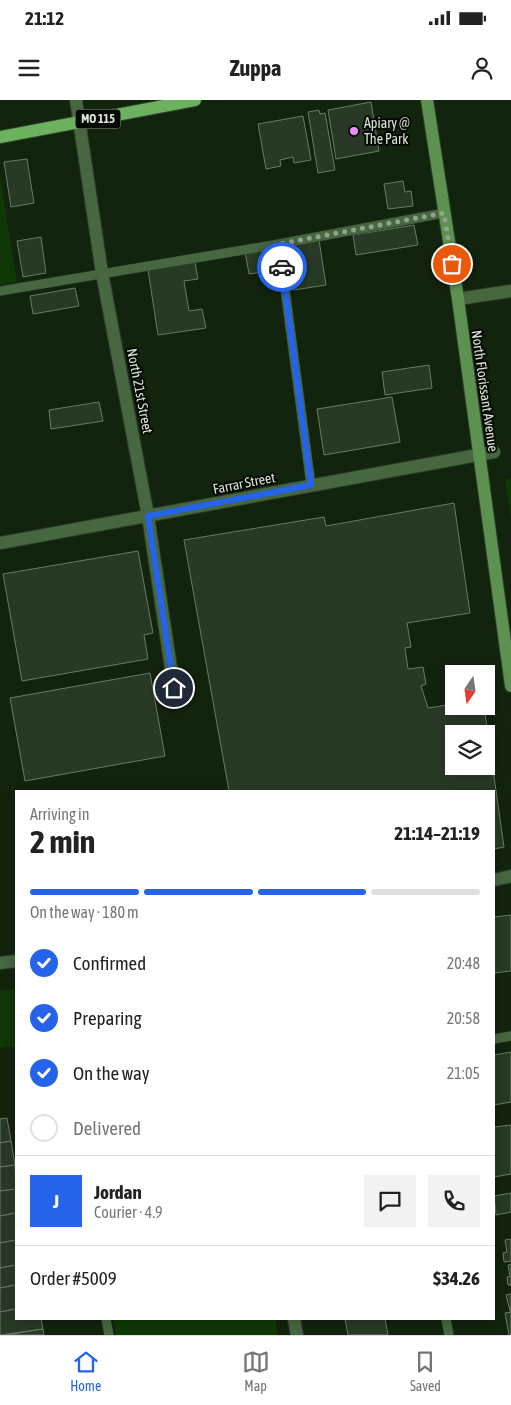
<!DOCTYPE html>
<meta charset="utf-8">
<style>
:root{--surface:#fff;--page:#f2f2f2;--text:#222;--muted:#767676;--line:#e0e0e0;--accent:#2563eb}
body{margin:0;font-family:"Asap Condensed",sans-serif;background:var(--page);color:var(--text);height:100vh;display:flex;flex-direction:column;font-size:19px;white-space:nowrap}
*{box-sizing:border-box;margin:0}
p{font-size:16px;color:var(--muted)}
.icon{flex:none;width:28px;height:28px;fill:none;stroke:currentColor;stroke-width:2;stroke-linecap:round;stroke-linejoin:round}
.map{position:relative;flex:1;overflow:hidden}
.details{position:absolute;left:15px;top:690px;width:480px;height:530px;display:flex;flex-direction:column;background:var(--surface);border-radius:0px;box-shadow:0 2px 12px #0003}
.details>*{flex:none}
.needle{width:32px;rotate:193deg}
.buttons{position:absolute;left:445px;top:565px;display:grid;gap:10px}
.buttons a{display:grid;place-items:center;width:50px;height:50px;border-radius:0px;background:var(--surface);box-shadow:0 2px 12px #0003;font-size:25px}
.pin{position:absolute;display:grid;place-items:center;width:42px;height:42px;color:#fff;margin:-21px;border:2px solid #fff;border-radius:50%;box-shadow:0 1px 5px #0007}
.courier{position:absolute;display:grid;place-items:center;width:50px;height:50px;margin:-25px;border:4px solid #2563eb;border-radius:50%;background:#fff;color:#222;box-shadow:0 1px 6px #0007}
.overview em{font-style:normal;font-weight:700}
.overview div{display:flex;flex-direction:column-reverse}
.overview{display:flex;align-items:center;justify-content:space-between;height:85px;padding:0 15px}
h1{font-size:32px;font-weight:700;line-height:38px}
.bar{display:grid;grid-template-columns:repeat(4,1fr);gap:8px 5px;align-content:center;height:60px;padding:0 15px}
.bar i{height:6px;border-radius:4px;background:var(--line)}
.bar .active{background:var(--accent)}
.bar p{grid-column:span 4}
.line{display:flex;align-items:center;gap:12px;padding:0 15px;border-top:1px solid var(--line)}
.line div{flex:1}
.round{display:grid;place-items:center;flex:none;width:52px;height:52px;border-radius:0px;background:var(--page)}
ol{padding:0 15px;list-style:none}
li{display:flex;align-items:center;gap:15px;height:55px}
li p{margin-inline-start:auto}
li .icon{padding:5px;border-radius:50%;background:var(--accent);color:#fff;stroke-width:4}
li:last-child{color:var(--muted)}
li i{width:28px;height:28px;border:2px solid var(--line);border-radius:50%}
.status{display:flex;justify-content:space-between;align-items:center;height:35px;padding:0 25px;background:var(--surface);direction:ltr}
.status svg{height:14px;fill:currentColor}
header{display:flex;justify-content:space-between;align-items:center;height:65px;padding:0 15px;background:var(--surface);font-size:22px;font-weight:700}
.dock{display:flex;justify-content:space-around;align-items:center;height:70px;border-top:1px solid var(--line);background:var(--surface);font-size:14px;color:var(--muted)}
.dock a{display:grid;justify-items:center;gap:2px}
.dock .active{color:var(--accent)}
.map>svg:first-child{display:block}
.grass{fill:#103806}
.building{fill:#283a25;stroke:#687c64;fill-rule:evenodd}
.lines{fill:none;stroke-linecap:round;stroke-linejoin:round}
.service-casing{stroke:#2e3e2a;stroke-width:10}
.minor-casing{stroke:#2e3e2a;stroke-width:14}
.secondary-casing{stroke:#2e3e2a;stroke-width:14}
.primary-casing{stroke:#2e3e2a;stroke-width:14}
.service{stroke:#46673f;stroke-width:9}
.minor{stroke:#46673f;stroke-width:12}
.secondary{stroke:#5c9150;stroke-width:12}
.primary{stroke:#6cb15d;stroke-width:12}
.done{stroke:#94a191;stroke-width:5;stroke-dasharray:0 9}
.route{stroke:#2563eb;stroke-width:6}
.poi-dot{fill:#e98dfe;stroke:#040a03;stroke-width:2}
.labels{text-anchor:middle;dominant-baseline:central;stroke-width:4;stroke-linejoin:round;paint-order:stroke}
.shield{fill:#040a03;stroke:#9aa398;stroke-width:1}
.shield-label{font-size:12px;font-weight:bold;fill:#dae5d8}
.poi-label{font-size:14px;fill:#dae5d8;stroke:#040a03;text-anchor:start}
.street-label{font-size:14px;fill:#dae5d8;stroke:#040a03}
</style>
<div class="status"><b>21:12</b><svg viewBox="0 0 49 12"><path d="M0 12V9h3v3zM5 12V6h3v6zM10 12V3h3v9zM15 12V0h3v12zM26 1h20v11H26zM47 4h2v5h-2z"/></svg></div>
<header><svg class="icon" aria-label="menu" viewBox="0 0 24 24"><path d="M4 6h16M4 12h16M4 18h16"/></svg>Zuppa<svg class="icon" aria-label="person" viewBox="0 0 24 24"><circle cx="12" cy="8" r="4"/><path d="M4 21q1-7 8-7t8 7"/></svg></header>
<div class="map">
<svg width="511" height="1235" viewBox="0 0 511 1235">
<rect width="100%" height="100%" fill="#12230e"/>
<g class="grass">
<polygon points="0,75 17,182 0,185"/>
<polygon points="511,378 511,418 505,379"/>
<polygon points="16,889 16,946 0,948 0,891"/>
<polygon points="113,1219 275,1219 278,1235 116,1235"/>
</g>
<g class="building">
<polygon points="371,2 379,51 336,59 328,10"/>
<polygon points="319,10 320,14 325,13 335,70 318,73 308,12"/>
<polygon points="303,16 311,60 294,63 293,57 280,60 281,66 266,69 258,24"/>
<polygon points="27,59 34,103 11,107 4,62"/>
<polygon points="403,81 405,92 411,91 413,106 388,109 384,84"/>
<polygon points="414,125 418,145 356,155 353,135"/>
<polygon points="41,137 46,173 23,177 17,141"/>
<polygon points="319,140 326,185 294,190 287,146"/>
<polygon points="266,148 270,171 249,174 245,151"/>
<polygon points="195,162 198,179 184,181 189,211 202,209 206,228 158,235 148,170"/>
<polygon points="75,188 79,206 33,214 30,196"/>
<polygon points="429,265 432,288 385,295 382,272"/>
<polygon points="392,297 400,342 324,355 317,309"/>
<polygon points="99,302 103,321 51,329 49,310"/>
<path d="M 454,403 L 470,513 L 407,523 L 411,547 L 405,548 L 408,569 L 423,567 L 426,584 L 421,586 L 428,608 L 454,604 L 454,606 L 484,606 L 504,747 L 494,749 L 494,691 L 229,691 L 184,440 L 324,417 L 326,426 ZM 454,634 L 486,634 L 486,666 L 454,666 Z"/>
<polygon points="138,451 153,533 144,535 148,559 22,581 3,474"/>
<polygon points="150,573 165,656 25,681 10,598"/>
<polygon points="511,815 511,871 494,873 494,817"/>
<polygon points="511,952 511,1002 494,1005 494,955"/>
<polygon points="7,1018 11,1041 0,1043 0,1019"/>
<polygon points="511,1025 511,1074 494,1077 494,1027"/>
<polygon points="11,1041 15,1065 0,1067 0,1043"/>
<polygon points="15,1065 16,1089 0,1091 0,1067"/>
<polygon points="16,1089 16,1113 0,1116 0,1091"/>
<polygon points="511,1093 511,1112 496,1115 494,1096"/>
<polygon points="16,1113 16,1140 0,1143 0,1116"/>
<polygon points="511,1139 511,1161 504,1162 503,1153 507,1152 505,1140"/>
<polygon points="16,1140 16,1165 0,1168 0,1143"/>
<polygon points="511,1164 511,1185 508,1185 507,1177 510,1176 508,1165"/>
<polygon points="16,1165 16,1185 0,1188 0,1168"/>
<polygon points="16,1185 16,1209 0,1212 0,1188"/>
<polygon points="511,1194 511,1211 510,1211 506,1195"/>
<polygon points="16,1209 16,1219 41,1219 43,1229 0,1235 0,1212"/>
<polygon points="511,1212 511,1235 509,1235 505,1213"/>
<polygon points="345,1219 385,1219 388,1235 348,1235"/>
<polygon points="43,1229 44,1235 6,1235"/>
</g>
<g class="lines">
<g class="service-casing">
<g id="service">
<polyline points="279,144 444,113"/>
<polyline points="0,191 279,144 311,385"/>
<polyline points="494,939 511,936"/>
<polyline points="106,1219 109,1235"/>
<polyline points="446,1219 449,1235"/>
</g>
</g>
<g class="minor-casing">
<g id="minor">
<polyline points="76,0 102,173 148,416 174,588"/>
<polyline points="458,199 511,191"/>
<polyline points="0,443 494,352"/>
<polyline points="494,780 511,776"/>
<polyline points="0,863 16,861"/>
<polyline points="294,1219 297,1235"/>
</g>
</g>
<g class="secondary-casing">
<polyline id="secondary" points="427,0 458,199 511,586"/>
</g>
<g class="primary-casing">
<polyline id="primary" points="0,37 195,0"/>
</g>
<use href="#service" class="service"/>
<use href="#minor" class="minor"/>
<use href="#secondary" class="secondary"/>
<use href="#primary" class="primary"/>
</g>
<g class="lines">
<polyline class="done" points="282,167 279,144 444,113 452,164"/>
<polyline class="route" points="174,588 148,416 311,385 282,167"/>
</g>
<circle class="poi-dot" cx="354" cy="31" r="5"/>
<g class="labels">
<rect class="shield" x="75.5" y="9.5" width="45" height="19" rx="4"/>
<g class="shield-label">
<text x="98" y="19">MO 115</text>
</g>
<g class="poi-label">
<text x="364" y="23">Apiary @<tspan x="364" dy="16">The Park</tspan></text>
</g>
<g class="street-label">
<text transform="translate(140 291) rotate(79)">North 21st Street</text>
<text transform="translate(485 291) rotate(82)">North Florissant Avenue</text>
<text transform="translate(244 383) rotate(-11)">Farrar Street</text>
</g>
</g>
</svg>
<div class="buttons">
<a><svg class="needle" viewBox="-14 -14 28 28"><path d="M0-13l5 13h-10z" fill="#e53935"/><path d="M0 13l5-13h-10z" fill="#767676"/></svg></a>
<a><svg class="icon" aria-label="layers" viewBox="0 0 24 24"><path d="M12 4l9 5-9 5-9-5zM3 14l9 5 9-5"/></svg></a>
</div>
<div class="pin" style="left:452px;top:164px;background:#ea580c"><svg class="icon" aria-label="bag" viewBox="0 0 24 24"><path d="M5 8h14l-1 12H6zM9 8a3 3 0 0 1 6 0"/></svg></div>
<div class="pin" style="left:174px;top:588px;background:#1f2937"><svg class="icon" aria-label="home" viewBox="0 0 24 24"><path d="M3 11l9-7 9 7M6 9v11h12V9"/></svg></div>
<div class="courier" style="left:282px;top:167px"><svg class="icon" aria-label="car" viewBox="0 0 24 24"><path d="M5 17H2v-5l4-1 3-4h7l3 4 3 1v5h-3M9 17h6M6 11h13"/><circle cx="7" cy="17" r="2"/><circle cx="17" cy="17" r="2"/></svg></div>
<section class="details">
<div class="overview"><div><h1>2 min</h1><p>Arriving in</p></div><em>21:14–21:19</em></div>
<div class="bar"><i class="active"></i><i class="active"></i><i class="active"></i><i></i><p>On the way · 180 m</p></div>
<ol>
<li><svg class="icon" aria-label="check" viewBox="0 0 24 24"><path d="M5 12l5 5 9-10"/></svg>Confirmed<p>20:48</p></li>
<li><svg class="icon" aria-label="check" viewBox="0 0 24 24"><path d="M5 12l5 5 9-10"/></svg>Preparing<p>20:58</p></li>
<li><svg class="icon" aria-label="check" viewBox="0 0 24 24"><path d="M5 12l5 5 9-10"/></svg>On the way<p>21:05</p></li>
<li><i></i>Delivered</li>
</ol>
<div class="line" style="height:90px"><b class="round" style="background:var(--accent);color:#fff">J</b><div><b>Jordan</b><p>Courier · 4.9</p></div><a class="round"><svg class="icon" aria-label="chat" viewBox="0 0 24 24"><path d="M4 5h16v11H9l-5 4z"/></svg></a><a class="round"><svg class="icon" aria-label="phone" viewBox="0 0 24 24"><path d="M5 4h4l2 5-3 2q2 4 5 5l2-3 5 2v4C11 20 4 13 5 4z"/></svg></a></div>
<div class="line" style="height:65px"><div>Order #5009</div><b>$34.26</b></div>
</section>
</div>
<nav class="dock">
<a class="active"><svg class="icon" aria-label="home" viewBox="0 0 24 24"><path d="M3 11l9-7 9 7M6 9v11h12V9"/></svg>Home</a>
<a><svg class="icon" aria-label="map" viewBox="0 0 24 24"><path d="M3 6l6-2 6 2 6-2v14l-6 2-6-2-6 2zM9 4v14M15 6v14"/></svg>Map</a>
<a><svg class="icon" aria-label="saved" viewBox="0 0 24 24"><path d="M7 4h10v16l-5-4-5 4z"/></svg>Saved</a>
</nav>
